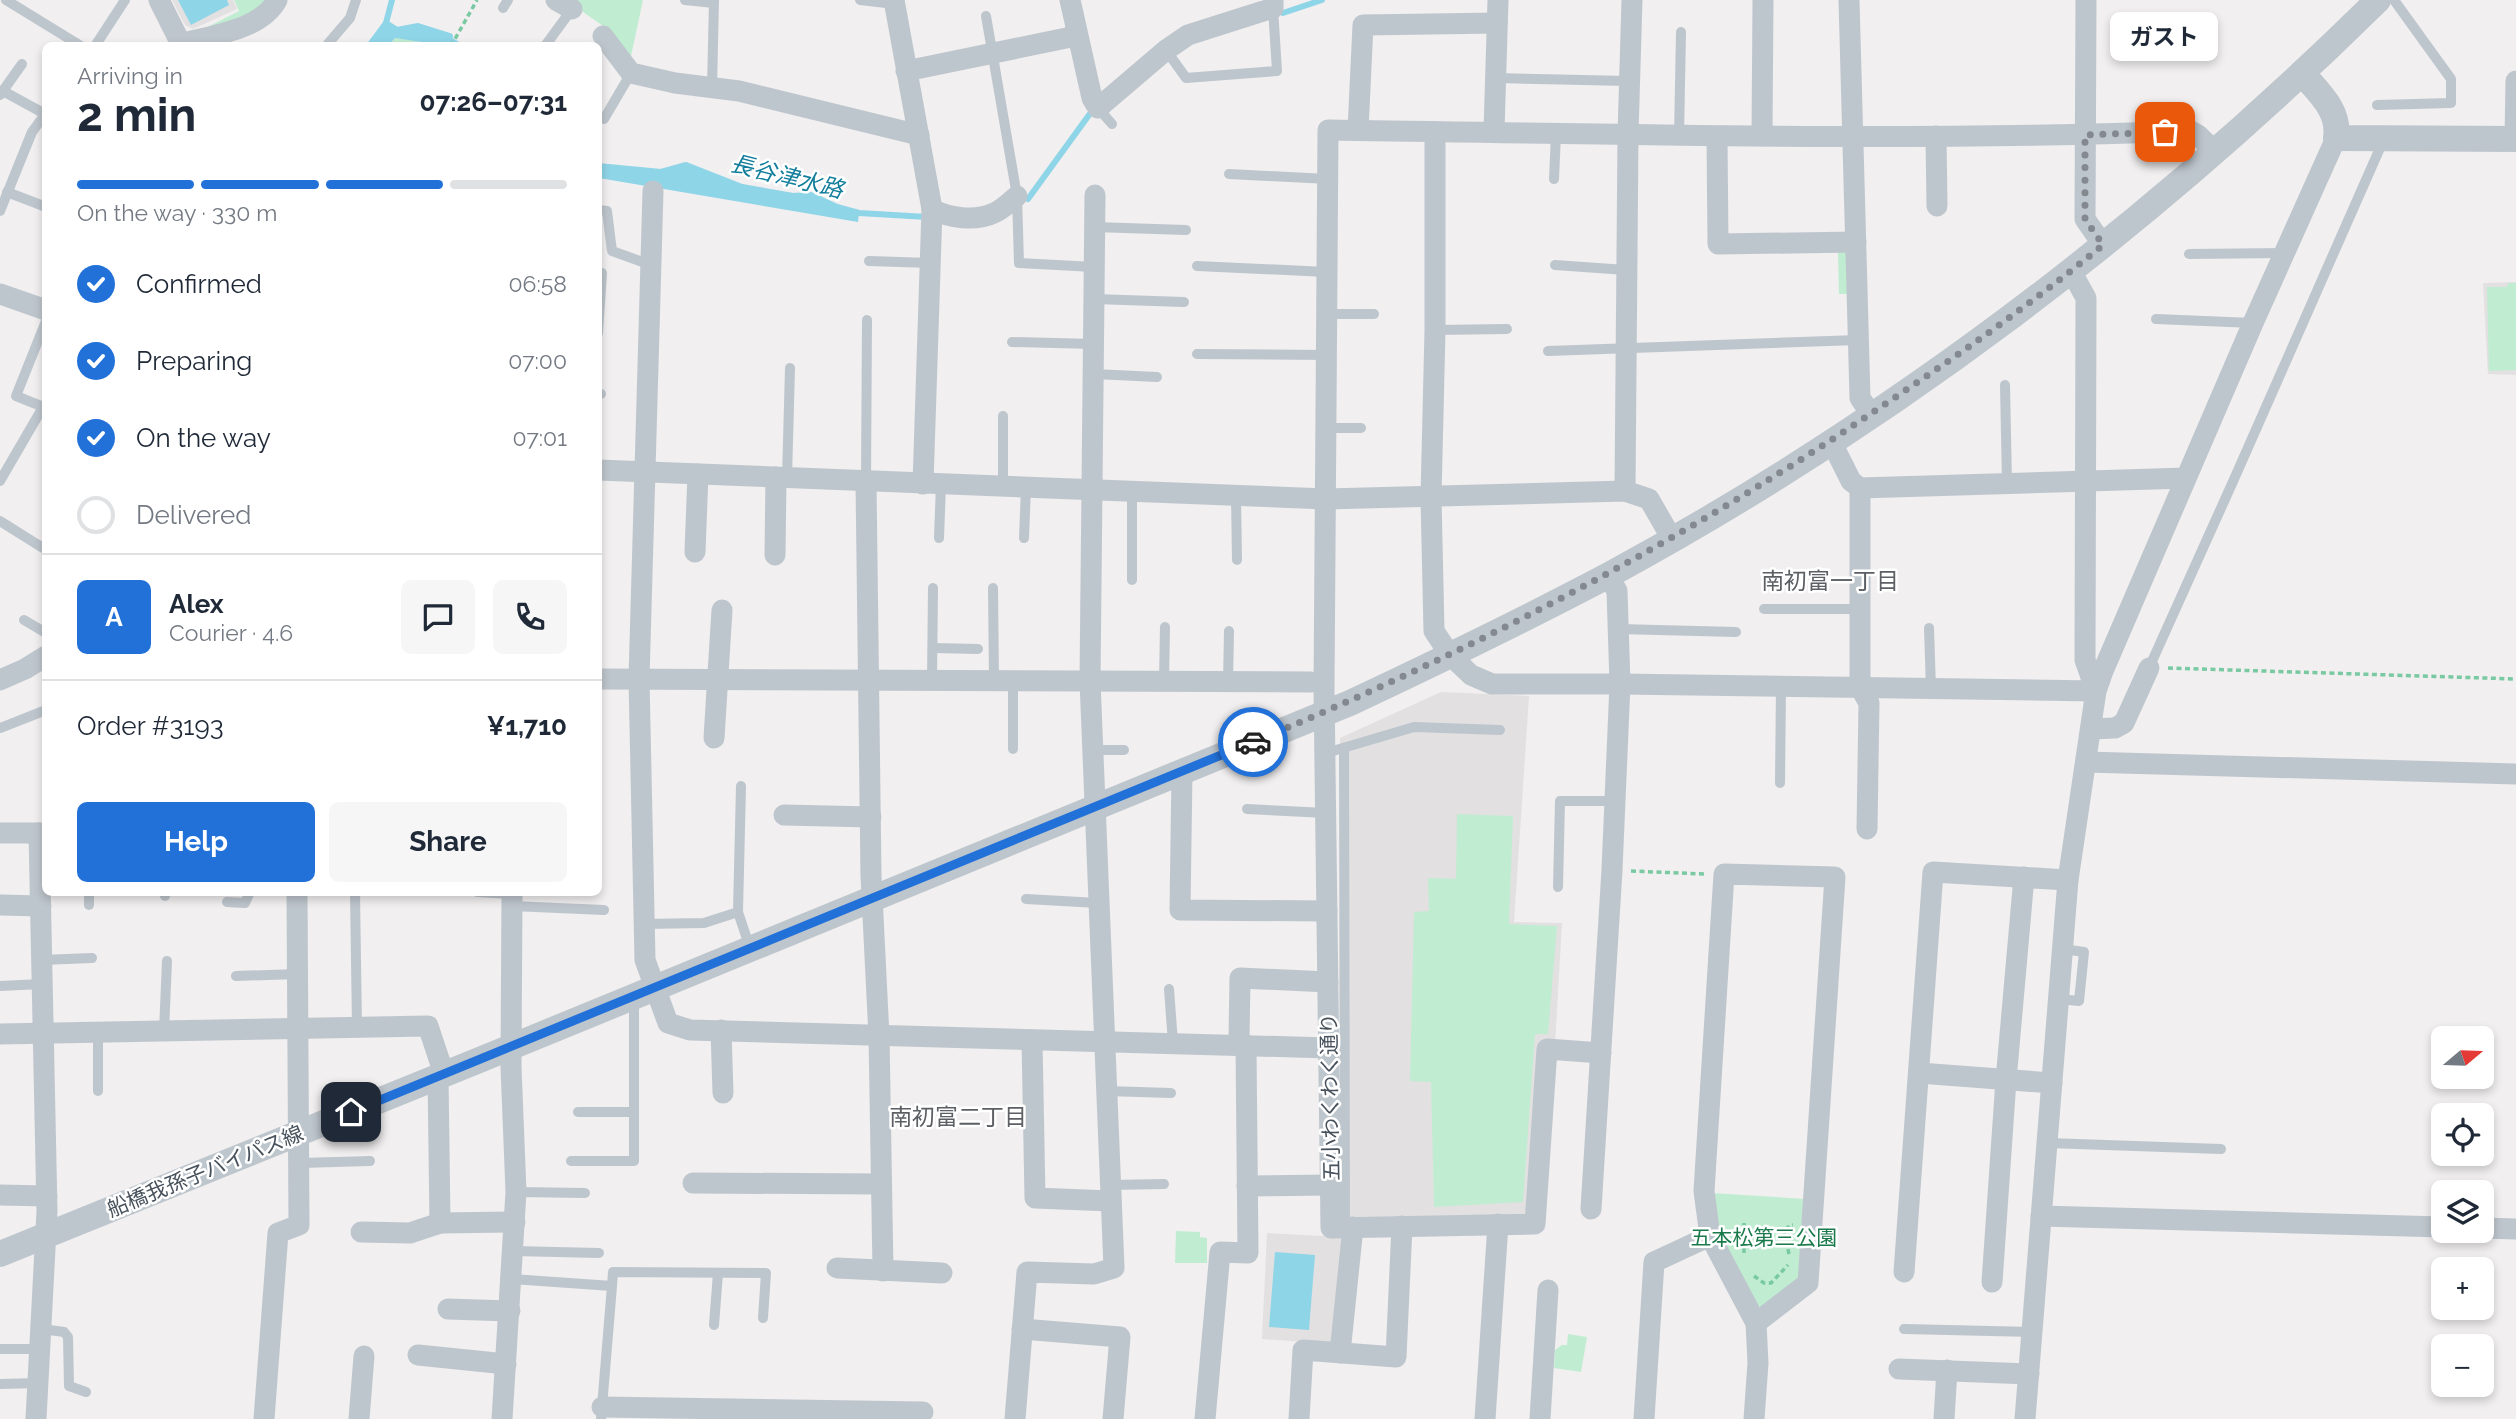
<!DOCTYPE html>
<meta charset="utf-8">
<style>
:root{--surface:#fff;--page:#f6f6f7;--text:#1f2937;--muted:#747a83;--line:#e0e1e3;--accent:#2271d9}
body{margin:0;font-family:Raleway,"Noto Sans JP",sans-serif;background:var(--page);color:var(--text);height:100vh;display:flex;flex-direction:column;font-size:26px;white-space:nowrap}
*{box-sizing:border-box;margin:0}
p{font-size:23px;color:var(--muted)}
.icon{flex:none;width:38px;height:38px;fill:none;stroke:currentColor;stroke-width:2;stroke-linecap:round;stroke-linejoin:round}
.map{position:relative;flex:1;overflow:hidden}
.drawer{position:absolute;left:42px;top:42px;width:560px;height:854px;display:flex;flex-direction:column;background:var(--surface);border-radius:10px;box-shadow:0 4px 10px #0003}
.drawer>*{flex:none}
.needle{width:46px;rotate:71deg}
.fabs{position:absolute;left:2431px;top:1026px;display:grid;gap:14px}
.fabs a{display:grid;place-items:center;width:63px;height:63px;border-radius:10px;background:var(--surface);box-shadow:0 4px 10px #0003;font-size:35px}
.pin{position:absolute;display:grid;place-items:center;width:60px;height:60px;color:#fff;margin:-30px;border-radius:14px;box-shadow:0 4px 10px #0006}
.courier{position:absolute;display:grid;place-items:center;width:70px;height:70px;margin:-35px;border:5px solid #2271d9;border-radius:50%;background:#fff;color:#222;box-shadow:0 2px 9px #0007}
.bubble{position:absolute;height:49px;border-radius:10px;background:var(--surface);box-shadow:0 4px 10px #0003;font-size:23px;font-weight:700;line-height:49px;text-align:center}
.headline em{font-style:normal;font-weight:700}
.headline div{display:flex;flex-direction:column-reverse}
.headline{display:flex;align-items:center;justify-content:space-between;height:119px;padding:0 35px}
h1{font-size:46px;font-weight:700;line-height:52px}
.bar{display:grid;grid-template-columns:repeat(4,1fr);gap:10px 7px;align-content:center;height:84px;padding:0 35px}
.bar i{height:9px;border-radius:5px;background:var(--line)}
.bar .on{background:var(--accent)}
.bar p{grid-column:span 4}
.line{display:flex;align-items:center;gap:18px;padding:0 35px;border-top:2px solid var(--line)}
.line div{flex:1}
.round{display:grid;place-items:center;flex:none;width:74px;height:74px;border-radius:10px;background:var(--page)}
ol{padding:0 35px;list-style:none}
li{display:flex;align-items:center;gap:21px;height:77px}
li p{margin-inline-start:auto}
li .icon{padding:7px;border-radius:50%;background:var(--accent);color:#fff;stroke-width:4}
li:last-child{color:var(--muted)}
li i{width:38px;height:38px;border:4px solid var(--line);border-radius:50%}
.button{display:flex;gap:14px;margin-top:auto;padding:14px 35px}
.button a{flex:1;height:80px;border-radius:10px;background:var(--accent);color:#fff;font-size:28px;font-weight:700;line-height:80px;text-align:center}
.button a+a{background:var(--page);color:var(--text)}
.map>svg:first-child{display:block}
.education{fill:#e2e0e1}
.green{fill:#c0edd1}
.water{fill:#8fd5e8}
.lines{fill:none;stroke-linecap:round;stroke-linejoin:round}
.stream{stroke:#8fd5e8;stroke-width:6}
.path{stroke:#79c9a2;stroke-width:3.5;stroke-dasharray:5 3.5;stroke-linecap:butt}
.service{stroke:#bec6cd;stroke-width:10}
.minor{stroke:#bec6cd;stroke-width:21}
.tertiary{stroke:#bec6cd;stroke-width:26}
.done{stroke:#83898f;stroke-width:7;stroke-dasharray:0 12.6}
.route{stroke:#2271d9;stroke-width:9}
.labels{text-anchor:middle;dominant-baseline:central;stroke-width:5;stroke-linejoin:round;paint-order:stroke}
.street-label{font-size:21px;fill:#48525c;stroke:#fff}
.park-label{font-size:21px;fill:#1b7a4b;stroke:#fff}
.water-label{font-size:23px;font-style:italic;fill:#137e9c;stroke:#fff}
.neighbourhood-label{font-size:23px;fill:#5c5f64;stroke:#fff}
</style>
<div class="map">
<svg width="2516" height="1419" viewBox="0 0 2516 1419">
<rect width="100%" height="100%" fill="#f1efef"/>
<g class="education">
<polygon points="172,0 233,0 237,9 193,29 185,25"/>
<polygon points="2516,282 2516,375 2488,374 2483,283"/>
<polygon points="1441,692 1529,696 1514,922 1562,923 1555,1044 1531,1213 1525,1217 1340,1222 1340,738"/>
<polygon points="1267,1233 1342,1237 1336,1344 1262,1339"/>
</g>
<g class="green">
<polygon points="234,0 269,0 249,17 192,35 239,11"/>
<polygon points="566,0 643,0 631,56 606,28"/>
<polygon points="395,38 439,44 441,45 389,46"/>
<polygon points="1838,251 1844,251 1850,256 1850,294 1839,294"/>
<polygon points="2508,283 2516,283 2516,370 2489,371 2487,287 2507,287"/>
<polygon points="1457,814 1513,816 1509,924 1557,926 1548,1034 1535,1034 1523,1202 1434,1207 1431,1082 1410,1081 1414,912 1429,911 1428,878 1456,879"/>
<polygon points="1712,1193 1806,1199 1803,1271 1795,1284 1761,1307 1757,1305 1720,1234"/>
<polygon points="1176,1231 1200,1232 1200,1237 1207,1238 1207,1263 1175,1263"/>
<polygon points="1568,1334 1587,1337 1581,1372 1554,1368 1555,1350 1562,1345 1567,1345"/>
</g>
<g class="water">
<polygon points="178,0 227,0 229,5 191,25"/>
<path d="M 386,23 C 401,32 401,26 417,26 C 433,27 451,36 464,45 L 441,45 L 395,38 L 389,45 L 369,45 Z"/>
<polygon points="686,165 742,187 793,196 811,195 837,207 859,213 858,222 599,178 598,166 661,172"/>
<polygon points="1275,1252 1315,1255 1309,1330 1269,1327"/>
</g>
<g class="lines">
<g class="stream">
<polyline points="392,0 386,23 397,30 418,26 450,36"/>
<polyline points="1283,13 1322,0"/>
<polyline points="369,46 386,23"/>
<polyline points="598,166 661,172 686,165 742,187 793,196 811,195 837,207 859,213 927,217"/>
<polyline points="1028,199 1089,115"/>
</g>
<g class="path">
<polyline points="451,46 477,0"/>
<polyline points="2168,668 2516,679"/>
<polyline points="1631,871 1704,874"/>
<polyline points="1744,1253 1744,1223"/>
<polyline points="1789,1254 1784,1232 1790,1225 1793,1225"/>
<polyline points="1754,1276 1764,1283 1771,1283 1788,1265"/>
</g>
<g class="service">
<polyline points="6,0 81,46"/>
<polyline points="685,0 714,3"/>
<polyline points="860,0 895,4"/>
<polyline points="503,8 508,0"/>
<polyline points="986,16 1017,196 1019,263 1094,267"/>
<polyline points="95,46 125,0"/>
<polyline points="326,46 350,18 356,0"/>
<polyline points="545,46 572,9"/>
<polyline points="1166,50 1186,78 1277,71 1273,8"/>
<polyline points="1496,78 1629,81"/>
<polyline points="712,88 714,0"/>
<polyline points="3,91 45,114"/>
<polyline points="0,95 22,64"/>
<polyline points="2377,105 2451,103 2451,79 2394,0"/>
<polyline points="1098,108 1112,124"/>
<polyline points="604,119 631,73"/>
<polyline points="1679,136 1681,32"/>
<polyline points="1229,174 1328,179"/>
<polyline points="1554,179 1556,134"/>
<polyline points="7,192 46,207"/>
<polyline points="598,210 607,211 612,251 651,265"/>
<polyline points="0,211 32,132 46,113"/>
<polyline points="1094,227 1186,230"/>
<polyline points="2189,254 2284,253"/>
<polyline points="869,261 931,263"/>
<polyline points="1555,265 1626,270"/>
<polyline points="1197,266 1327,272"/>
<polyline points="1094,299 1184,302"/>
<polyline points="1327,314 1374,314"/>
<polyline points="2156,319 2253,323"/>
<polyline points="46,321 16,396 46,408"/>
<polyline points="1435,330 1507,329"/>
<polyline points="598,333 602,273"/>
<polyline points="1012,342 1094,344"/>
<polyline points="1548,351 1858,340"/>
<polyline points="1197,354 1326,355"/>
<polyline points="1094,374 1157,377"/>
<polyline points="2005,385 2007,484"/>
<polyline points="598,394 601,394"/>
<polyline points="1326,428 1361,428"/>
<polyline points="787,478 790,368"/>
<polyline points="0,481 43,407"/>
<polyline points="866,482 867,320"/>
<polyline points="1003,487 1003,416"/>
<polyline points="1236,496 1237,560"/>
<polyline points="0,521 43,548 46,543"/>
<polyline points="939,538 941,484"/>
<polyline points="1024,538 1026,487"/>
<polyline points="1132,580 1132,491"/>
<polyline points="993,588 994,680"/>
<polyline points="1764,609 1860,609"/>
<polyline points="24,620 46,633"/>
<polyline points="1929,628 1931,689"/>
<polyline points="1619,629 1736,632"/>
<polyline points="933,648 978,649"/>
<polyline points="2149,668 2235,477 2384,139"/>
<polyline points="932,680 933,588"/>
<polyline points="1164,681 1165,627"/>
<polyline points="1228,682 1229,631"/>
<polyline points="0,728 46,710"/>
<polyline points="1344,748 1345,1227"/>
<polyline points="1013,749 1013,680"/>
<polyline points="1092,750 1124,750"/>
<polyline points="1326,753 1414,727 1500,730"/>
<polyline points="1780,783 1781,686"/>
<polyline points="1247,809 1326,813"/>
<polyline points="1558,887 1560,801 1615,801"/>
<polyline points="89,892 89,905"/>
<polyline points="355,892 357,1028"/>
<polyline points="477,892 512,894"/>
<polyline points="165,896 165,892"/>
<polyline points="1026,899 1098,903"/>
<polyline points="227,902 245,903 250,892"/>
<polyline points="512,906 604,910"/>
<polyline points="738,912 750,948"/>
<polyline points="644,924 704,923 738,912 741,786"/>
<polyline points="42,960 92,958"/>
<polyline points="236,976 298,974"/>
<polyline points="0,986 42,984"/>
<polyline points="1169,989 1173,1043"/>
<polyline points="2059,999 2079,1001 2084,952 2063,949"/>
<polyline points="164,1031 167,961"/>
<polyline points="98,1032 98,1091"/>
<polyline points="1106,1091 1171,1093"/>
<polyline points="578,1112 634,1112"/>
<polyline points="2048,1143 2221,1149"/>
<polyline points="571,1161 634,1161 634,1000"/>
<polyline points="301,1163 370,1161"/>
<polyline points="1110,1185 1164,1184"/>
<polyline points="516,1192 585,1193"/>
<polyline points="513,1251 599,1253"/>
<polyline points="512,1279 612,1286 613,1272 766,1273 763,1318"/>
<polyline points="714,1325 718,1273"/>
<polyline points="42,1329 64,1332 68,1337 69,1386 86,1392"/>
<polyline points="1904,1329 2033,1332"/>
<polyline points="0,1349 41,1349"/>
<polyline points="0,1384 39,1383"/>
<polyline points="601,1419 612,1286"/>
</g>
<g class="minor">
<polyline points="159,0 182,46"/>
<polyline points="556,0 572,9"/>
<polyline points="894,0 932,209 923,484"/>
<polyline points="1070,0 1092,98 1098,108 1166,50 1188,35 1273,8 1273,0"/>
<polyline points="1849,0 1860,398 1871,414"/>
<polyline points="2086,0 2085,219 2103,245"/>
<polyline points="603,36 631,73 675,83 739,91 919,135"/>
<path d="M 181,44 C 212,35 261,30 277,0"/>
<polyline points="906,71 1076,36"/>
<polyline points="1358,130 1363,25 1497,23"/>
<polyline points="1494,131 1498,0"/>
<polyline points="1435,132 1435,330 1431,497 1434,631 1450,655 1471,675 1492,684 1620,684 2096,691 2085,660 2086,298 2071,271"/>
<polyline points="1762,136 1763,0"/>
<polyline points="1936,136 1937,206"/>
<polyline points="1717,137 1718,244 1856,242"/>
<polyline points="2515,139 2516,81"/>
<polyline points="653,191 639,679 645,960 668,1023 690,1030 1329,1048"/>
<path d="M 932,209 C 949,218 975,222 994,213 C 1002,210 1010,202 1017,196"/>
<polyline points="0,294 46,310"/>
<polyline points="1831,441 1851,481 1860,488 2186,478"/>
<polyline points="598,470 1326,499 1625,491 1649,499 1672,539"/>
<polyline points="866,482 871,876 879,1036 883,1271"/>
<polyline points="1860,488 1860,687 1869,703 1867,829"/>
<polyline points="1625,491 1628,134 1632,0"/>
<polyline points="695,552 698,474"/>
<polyline points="775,555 776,477"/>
<polyline points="598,679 1311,682"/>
<polyline points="0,680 25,669 46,656"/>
<polyline points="2091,729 2115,728 2124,723 2149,668"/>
<polyline points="714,738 722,610"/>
<polyline points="2086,762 2516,774"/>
<polyline points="1182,772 1180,910 1327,911"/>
<polyline points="784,815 871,817"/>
<polyline points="0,833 46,833"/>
<polyline points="0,905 41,906"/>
<polyline points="721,1030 723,1093"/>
<polyline points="0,1034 428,1026 444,1074"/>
<polyline points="1032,1040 1035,1198 1111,1201"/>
<path d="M 1601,1053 L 1547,1049 L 1535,1224 L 1331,1228 L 1324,689 L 1328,130 C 1616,134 1903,142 2191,131 L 2198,135 L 2215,152"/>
<polyline points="1919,1073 2052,1083"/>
<polyline points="693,1183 881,1184"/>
<polyline points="1247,1186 1331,1185"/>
<polyline points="0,1195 47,1196"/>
<polyline points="1591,1209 1612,870 1620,684 1617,591 1608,575"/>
<polyline points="2041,1216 2443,1227"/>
<polyline points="440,1223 515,1222"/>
<polyline points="2482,1228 2516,1229"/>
<polyline points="361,1232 410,1233 440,1223 438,1076"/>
<polyline points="1710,1236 1756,1323"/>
<polyline points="837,1268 942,1273"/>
<polyline points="1904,1272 1933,872 2068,880"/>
<polyline points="1992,1282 2006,1080 2024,877"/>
<polyline points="448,1309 510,1311"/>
<polyline points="1022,1329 1120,1337 1113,1419"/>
<polyline points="1340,1353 1353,1227"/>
<polyline points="418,1355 506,1364"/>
<polyline points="1899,1369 2029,1374"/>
<polyline points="602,1407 923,1412"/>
<polyline points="36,1419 47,1211 39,833"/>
<polyline points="264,1419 278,1233 299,1225 297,892"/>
<polyline points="359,1419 364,1356"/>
<polyline points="502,1419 516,1192 511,1067 512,892"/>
<polyline points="1015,1419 1027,1272 1094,1274 1114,1268 1090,681 1095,195"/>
<polyline points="1205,1419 1220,1252 1248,1253 1246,1046 1239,1039 1240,978 1328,982"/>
<polyline points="1299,1419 1303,1350 1396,1357 1402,1226"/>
<polyline points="1485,1419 1498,1224"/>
<polyline points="1540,1419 1548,1290"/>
<polyline points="1644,1419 1654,1262 1710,1236 1704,1191 1724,874 1835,877 1808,1283 1756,1323 1758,1363 1754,1419"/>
<polyline points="1944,1419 1947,1370"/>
<polyline points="2025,1419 2068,880 2096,691 2103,671 2253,323 2336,138"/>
</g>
<g class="tertiary">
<path d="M 2302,73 C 2319,93 2340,110 2336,138 L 2516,139"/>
<path d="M 0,1254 L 477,1061 L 1350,703 C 1437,662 1524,620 1609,575 C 1891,422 2150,225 2378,0"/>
</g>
</g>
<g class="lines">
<path class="done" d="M 1253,742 C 1480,648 1691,537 1894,398 C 1966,350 2036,300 2103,245 L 2085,219 L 2085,135 L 2165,132"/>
<polyline class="route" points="351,1112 1253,742"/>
</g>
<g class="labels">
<g class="street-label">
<text transform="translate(1330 1097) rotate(-91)">五小わくわく通り</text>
<text transform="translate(205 1171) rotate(-22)">船橋我孫子バイパス線</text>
</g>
<g class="park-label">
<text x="1764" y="1237">五本松第三公園</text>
</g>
<g class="water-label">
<text transform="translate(787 176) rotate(14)">長谷津水路</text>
</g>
<g class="neighbourhood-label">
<text x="1830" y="580">南初富一丁目</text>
<text x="958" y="1116">南初富二丁目</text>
</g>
</g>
</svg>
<div class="fabs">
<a><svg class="needle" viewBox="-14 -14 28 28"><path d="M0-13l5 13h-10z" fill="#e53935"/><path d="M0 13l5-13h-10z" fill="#747a83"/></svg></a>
<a><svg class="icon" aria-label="locate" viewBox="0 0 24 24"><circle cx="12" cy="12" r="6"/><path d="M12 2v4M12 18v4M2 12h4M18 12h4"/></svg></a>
<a><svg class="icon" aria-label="layers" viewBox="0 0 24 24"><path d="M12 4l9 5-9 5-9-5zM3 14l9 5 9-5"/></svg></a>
<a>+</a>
<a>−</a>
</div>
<div class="pin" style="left:2165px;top:132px;background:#ea580c"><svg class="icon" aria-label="bag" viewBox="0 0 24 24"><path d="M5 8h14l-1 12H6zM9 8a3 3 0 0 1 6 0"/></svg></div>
<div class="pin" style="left:351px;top:1112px;background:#1f2937"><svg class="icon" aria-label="home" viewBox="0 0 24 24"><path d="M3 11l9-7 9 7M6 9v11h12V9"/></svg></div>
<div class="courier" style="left:1253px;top:742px"><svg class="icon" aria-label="car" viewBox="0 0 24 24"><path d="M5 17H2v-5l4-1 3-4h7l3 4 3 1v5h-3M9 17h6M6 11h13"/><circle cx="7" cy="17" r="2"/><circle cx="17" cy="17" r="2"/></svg></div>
<div class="bubble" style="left:2110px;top:12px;width:108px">ガスト</div>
<section class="drawer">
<div class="headline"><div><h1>2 min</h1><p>Arriving in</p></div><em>07:26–07:31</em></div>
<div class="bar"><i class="on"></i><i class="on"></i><i class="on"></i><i></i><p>On the way · 330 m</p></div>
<ol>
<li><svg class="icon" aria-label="check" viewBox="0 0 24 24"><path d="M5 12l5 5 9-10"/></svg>Confirmed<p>06:58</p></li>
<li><svg class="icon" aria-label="check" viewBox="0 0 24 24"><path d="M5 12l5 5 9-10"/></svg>Preparing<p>07:00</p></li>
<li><svg class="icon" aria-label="check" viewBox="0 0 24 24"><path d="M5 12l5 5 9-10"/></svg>On the way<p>07:01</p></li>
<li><i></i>Delivered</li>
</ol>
<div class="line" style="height:126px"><b class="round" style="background:var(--accent);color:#fff">A</b><div><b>Alex</b><p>Courier · 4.6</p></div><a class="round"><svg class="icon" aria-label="chat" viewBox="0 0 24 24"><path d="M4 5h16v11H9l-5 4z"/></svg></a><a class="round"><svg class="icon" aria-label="phone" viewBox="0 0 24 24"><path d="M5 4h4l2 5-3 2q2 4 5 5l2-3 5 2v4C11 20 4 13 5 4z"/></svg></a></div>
<div class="line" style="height:91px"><div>Order #3193</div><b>¥1,710</b></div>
<div class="button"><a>Help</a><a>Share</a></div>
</section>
</div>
